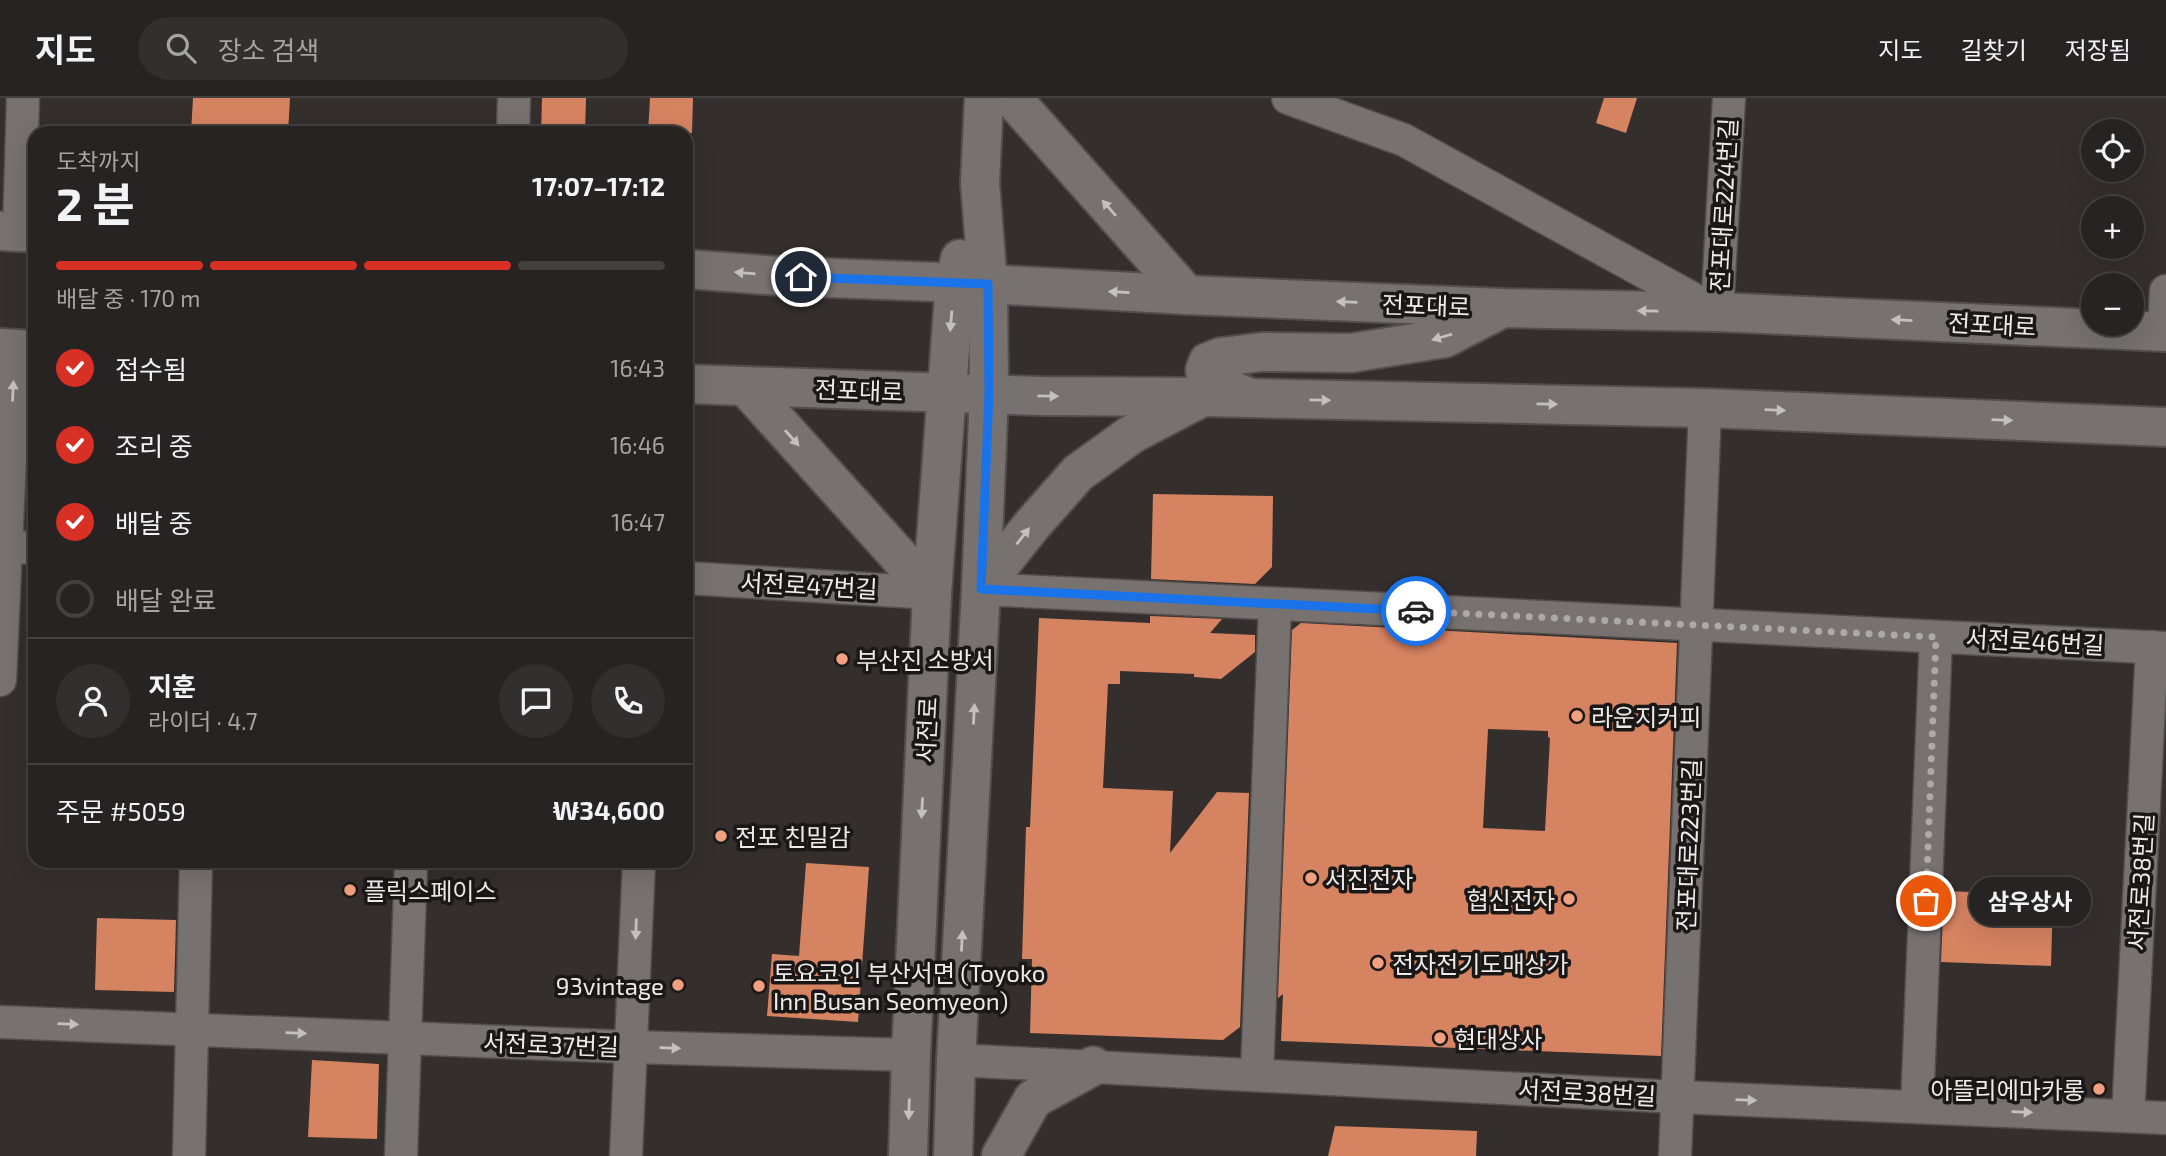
<!DOCTYPE html>
<html lang="ko">
<meta charset="utf-8">
<style>
:root{--surface:#272322;--page:#332f2f;--text:#f1f3f6;--muted:#a4a4a5;--line:#434040;--accent:#d93025}
body{margin:0;font-family:"Exo 2","Noto Sans KR",sans-serif;background:var(--page);color:var(--text);height:100vh;display:flex;flex-direction:column;font-size:26px;white-space:nowrap}
*{box-sizing:border-box;margin:0}
p{font-size:23px;color:var(--muted)}
.icon{flex:none;width:38px;height:38px;fill:none;stroke:currentColor;stroke-width:2;stroke-linecap:round;stroke-linejoin:round}
.map{position:relative;flex:1;overflow:hidden}
.panel{position:absolute;left:28px;top:28px;width:665px;height:742px;display:flex;flex-direction:column;background:var(--surface);border-radius:21px;box-shadow:0 7px 28px #0002,0 0 0 2px var(--line)}
.panel>*{flex:none}
.fabs{position:absolute;left:2081px;top:21px;display:grid;gap:14px}
.fabs a{display:grid;place-items:center;width:63px;height:63px;border-radius:50%;background:var(--surface);box-shadow:0 7px 28px #0002,0 0 0 2px var(--line);font-size:35px}
.pin{position:absolute;display:grid;place-items:center;width:60px;height:60px;color:#fff;margin:-30px;border:4px solid #fff;border-radius:50%;box-shadow:0 2px 7px #0007}
.courier{position:absolute;display:grid;place-items:center;width:70px;height:70px;margin:-35px;border:5px solid #1a73e8;border-radius:50%;background:#fff;color:#222;box-shadow:0 2px 9px #0007}
.bubble{position:absolute;height:49px;border-radius:24px;background:var(--surface);box-shadow:0 7px 28px #0002,0 0 0 2px var(--line);font-size:23px;font-weight:700;line-height:49px;text-align:center}
.overview em{font-style:normal;font-weight:700}
.overview div{display:flex;flex-direction:column-reverse}
.overview{display:flex;align-items:center;justify-content:space-between;height:119px;padding:0 28px}
h1{font-size:46px;font-weight:700;line-height:52px}
.bar{display:grid;grid-template-columns:repeat(4,1fr);gap:10px 7px;align-content:center;height:84px;padding:0 28px}
.bar i{height:9px;border-radius:5px;background:var(--line)}
.bar .active{background:var(--accent)}
.bar p{grid-column:span 4}
.line{display:flex;align-items:center;gap:18px;padding:0 28px;border-top:2px solid var(--line)}
.line div{flex:1}
.round{display:grid;place-items:center;flex:none;width:74px;height:74px;border-radius:37px;background:var(--page)}
ol{padding:0 28px;list-style:none}
li{display:flex;align-items:center;gap:21px;height:77px}
li p{margin-inline-start:auto}
li .icon{padding:7px;border-radius:50%;background:var(--accent);color:#fff;stroke-width:4}
li:last-child{color:var(--muted)}
li i{width:38px;height:38px;border:4px solid var(--line);border-radius:50%}
header{display:flex;align-items:center;gap:42px;box-sizing:border-box;height:98px;padding:0 35px;background:var(--surface);border-bottom:2px solid var(--line)}
header strong{font-size:33px}
nav{display:flex;gap:38px;margin-inline-start:auto;font-size:24px}
.search{width:490px;height:63px;background:var(--page);display:flex;align-items:center;gap:18px;box-sizing:border-box;padding:0 24px;border-radius:38px;color:var(--muted);font-size:26px}
.map>svg:first-child{display:block}
.building{fill:#d68361;fill-rule:evenodd}
.lines{fill:none;stroke-linecap:round;stroke-linejoin:round}
.street-casing{stroke:#524e4d;stroke-width:35}
.secondary-casing{stroke:#524e4d;stroke-width:42}
.street{stroke:#777270;stroke-width:32}
.secondary{stroke:#777270;stroke-width:38}
.oneway{fill:#c4c0bf}
.done{stroke:#aca9a7;stroke-width:7;stroke-dasharray:0 12.6}
.route{stroke:#1a73e8;stroke-width:9}
.poi-dot{fill:#f2a07f;stroke:#1a1817;stroke-width:2.5}
.labels{text-anchor:middle;dominant-baseline:central;stroke-width:7;stroke-linejoin:round;paint-order:stroke}
.street-label{font-size:24px;fill:#edeae9;stroke:#1a1817}
.poi-label{font-size:24px;fill:#edeae9;stroke:#1a1817;text-anchor:start}
</style>
<header>
<strong>지도</strong>
<div class="search"><svg class="icon" aria-label="search" viewBox="0 0 24 24"><circle cx="10" cy="10" r="6"/><path d="M15 15l6 6"/></svg>장소 검색</div>
<nav><a>지도</a><a>길찾기</a><a>저장됨</a></nav>
</header>
<div class="map">
<svg width="2166" height="1058" viewBox="0 0 2166 1058">
<rect width="100%" height="100%" fill="#342f2d"/>
<g class="building">
<polygon points="193,0 290,0 288,35 191,35"/>
<polygon points="542,0 586,0 585,35 541,35"/>
<polygon points="650,0 693,0 692,35 648,35"/>
<polygon points="1604,0 1637,0 1626,35 1596,25"/>
<polygon points="1153,396 1273,398 1272,469 1255,486 1151,481"/>
<polygon points="1150,518 1222,521 1210,535 1255,537 1255,554 1221,581 1194,579 1194,576 1120,573 1120,586 1108,586 1103,690 1173,693 1170,755 1217,694 1249,695 1240,929 1223,942 1030,935 1032,861 1022,861 1026,729 1030,729 1039,520 1150,525"/>
<path d="M 1301,525 L 1677,545 L 1661,958 L 1281,943 L 1283,896 L 1278,900 L 1292,532 ZM 1488,631 L 1548,633 L 1548,639 L 1550,640 L 1545,733 L 1483,730 Z"/>
<polygon points="806,765 869,769 858,924 767,918 772,856 799,858"/>
<polygon points="1944,793 2053,797 2051,868 1941,864"/>
<polygon points="97,820 176,822 174,894 95,892"/>
<polygon points="312,962 379,966 377,1041 308,1039"/>
<polygon points="1335,1028 1477,1033 1476,1058 1328,1058"/>
</g>
<g class="lines">
<g class="street-casing">
<g id="street">
<polyline points="1288,0 1404,42 1717,214 1729,0"/>
<polyline points="513,35 514,0"/>
<polyline points="19,134 23,0"/>
<polyline points="2164,234 2166,193"/>
<polyline points="0,449 35,450"/>
<polyline points="686,480 932,495"/>
<polyline points="981,491 2166,550"/>
<polyline points="0,582 15,251"/>
<polyline points="0,924 631,949 911,957"/>
<polyline points="956,962 1678,999 2166,1020"/>
<polyline points="1257,976 1275,507"/>
<polyline points="1917,1009 1936,539"/>
<polyline points="2128,1018 2152,549"/>
<polyline points="189,1058 196,763"/>
<polyline points="401,1058 411,763"/>
<polyline points="626,1058 639,763"/>
<polyline points="1675,1058 1705,310"/>
</g>
</g>
<g class="secondary-casing">
<g id="secondary">
<polyline points="1012,0 1187,197"/>
<polyline points="0,133 35,135"/>
<polyline points="686,171 779,178 988,186 1187,197 1503,210 1717,214 2166,234"/>
<polyline points="0,250 35,252"/>
<polyline points="686,286 1041,298 1204,299 1705,310 2166,329"/>
<polyline points="746,289 932,495"/>
<polyline points="1246,298 1207,282 1205,272 1208,264 1221,259 1262,254 1351,255 1445,240 1501,211"/>
<polyline points="981,491 1032,427 1078,375 1132,336 1197,302"/>
<polyline points="908,1058 911,957 932,495 955,184 960,161"/>
<polyline points="953,1058 956,962 981,491 989,295 988,186 980,85 984,0"/>
<polyline points="1001,1058 1033,1001 1093,968"/>
</g>
</g>
<use href="#street" class="street"/>
<use href="#secondary" class="secondary"/>
</g>
<defs><path id="oneway-solid" d="M-6-.8H1V-3.2L6.5 0L1 3.2V.8H-6Z" transform="scale(1.75)"/></defs>
<g class="oneway">
<use href="#oneway-solid" transform="translate(1109 110) rotate(-131)"/>
<use href="#oneway-solid" transform="translate(745 175) rotate(-175)"/>
<use href="#oneway-solid" transform="translate(1119 194) rotate(-177)"/>
<use href="#oneway-solid" transform="translate(1347 204) rotate(-178)"/>
<use href="#oneway-solid" transform="translate(1648 213) rotate(-179)"/>
<use href="#oneway-solid" transform="translate(1902 222) rotate(-177)"/>
<use href="#oneway-solid" transform="translate(951 223) rotate(95)"/>
<use href="#oneway-solid" transform="translate(1442 239) rotate(164)"/>
<use href="#oneway-solid" transform="translate(13 293) rotate(-87)"/>
<use href="#oneway-solid" transform="translate(1048 298) rotate(1)"/>
<use href="#oneway-solid" transform="translate(1320 302) rotate(1)"/>
<use href="#oneway-solid" transform="translate(1547 306) rotate(1)"/>
<use href="#oneway-solid" transform="translate(1775 312) rotate(2)"/>
<use href="#oneway-solid" transform="translate(2002 322) rotate(2)"/>
<use href="#oneway-solid" transform="translate(792 340) rotate(48)"/>
<use href="#oneway-solid" transform="translate(1023 438) rotate(-52)"/>
<use href="#oneway-solid" transform="translate(974 616) rotate(-87)"/>
<use href="#oneway-solid" transform="translate(922 710) rotate(93)"/>
<use href="#oneway-solid" transform="translate(636 831) rotate(92)"/>
<use href="#oneway-solid" transform="translate(962 843) rotate(-87)"/>
<use href="#oneway-solid" transform="translate(68 926) rotate(2)"/>
<use href="#oneway-solid" transform="translate(296 935) rotate(2)"/>
<use href="#oneway-solid" transform="translate(670 950) rotate(2)"/>
<use href="#oneway-solid" transform="translate(1746 1002) rotate(2)"/>
<use href="#oneway-solid" transform="translate(909 1011) rotate(92)"/>
<use href="#oneway-solid" transform="translate(2022 1014) rotate(2)"/>
</g>
<g class="lines">
<polyline class="done" points="1416,513 1936,539 1926,803"/>
<polyline class="route" points="801,179 988,186 989,295 981,491 1416,513"/>
</g>
<g class="poi-dot">
<circle cx="842" cy="561" r="7"/>
<circle cx="1577" cy="618" r="7"/>
<circle cx="721" cy="738" r="7"/>
<circle cx="1311" cy="780" r="7"/>
<circle cx="350" cy="792" r="7"/>
<circle cx="1569" cy="801" r="7"/>
<circle cx="1378" cy="865" r="7"/>
<circle cx="678" cy="887" r="7"/>
<circle cx="759" cy="888" r="7"/>
<circle cx="1440" cy="940" r="7"/>
<circle cx="2099" cy="991" r="7"/>
</g>
<g class="labels">
<g class="street-label">
<text transform="translate(1723 107) rotate(-87)">전포대로224번길</text>
<text transform="translate(1426 207) rotate(2)">전포대로</text>
<text transform="translate(1992 226) rotate(3)">전포대로</text>
<text transform="translate(859 292) rotate(2)">전포대로</text>
<text transform="translate(809 487) rotate(3)">서전로47번길</text>
<text transform="translate(2035 543) rotate(3)">서전로46번길</text>
<text transform="translate(926 632) rotate(-87)">서전로</text>
<text transform="translate(1688 747) rotate(-88)">전포대로223번길</text>
<text transform="translate(2140 784) rotate(-87)">서전로38번길</text>
<text transform="translate(551 946) rotate(2)">서전로37번길</text>
<text transform="translate(1587 994) rotate(3)">서전로38번길</text>
</g>
<g class="poi-label">
<text x="856" y="561">부산진 소방서</text>
<text x="1591" y="618">라운지커피</text>
<text x="735" y="738">전포 친밀감</text>
<text x="1325" y="780">서진전자</text>
<text x="364" y="792">플릭스페이스</text>
<text x="1555" y="801" text-anchor="end">협신전자</text>
<text x="1392" y="865">전자전기도매상가</text>
<text x="773" y="874">토요코인 부산서면 (Toyoko<tspan x="773" dy="28">Inn Busan Seomyeon)</tspan></text>
<text x="664" y="887" text-anchor="end">93vintage</text>
<text x="1454" y="940">현대상사</text>
<text x="2085" y="991" text-anchor="end">아뜰리에마카롱</text>
</g>
</g>
</svg>
<div class="fabs">
<a><svg class="icon" aria-label="locate" viewBox="0 0 24 24"><circle cx="12" cy="12" r="6"/><path d="M12 2v4M12 18v4M2 12h4M18 12h4"/></svg></a>
<a>+</a>
<a>−</a>
</div>
<div class="pin" style="left:1926px;top:803px;background:#ea580c"><svg class="icon" aria-label="bag" viewBox="0 0 24 24"><path d="M5 8h14l-1 12H6zM9 8a3 3 0 0 1 6 0"/></svg></div>
<div class="pin" style="left:801px;top:179px;background:#1f2937"><svg class="icon" aria-label="home" viewBox="0 0 24 24"><path d="M3 11l9-7 9 7M6 9v11h12V9"/></svg></div>
<div class="courier" style="left:1416px;top:513px"><svg class="icon" aria-label="car" viewBox="0 0 24 24"><path d="M5 17H2v-5l4-1 3-4h7l3 4 3 1v5h-3M9 17h6M6 11h13"/><circle cx="7" cy="17" r="2"/><circle cx="17" cy="17" r="2"/></svg></div>
<div class="bubble" style="left:1969px;top:779px;width:122px">삼우상사</div>
<section class="panel">
<div class="overview"><div><h1>2 분</h1><p>도착까지</p></div><em>17:07–17:12</em></div>
<div class="bar"><i class="active"></i><i class="active"></i><i class="active"></i><i></i><p>배달 중 · 170 m</p></div>
<ol>
<li><svg class="icon" aria-label="check" viewBox="0 0 24 24"><path d="M5 12l5 5 9-10"/></svg>접수됨<p>16:43</p></li>
<li><svg class="icon" aria-label="check" viewBox="0 0 24 24"><path d="M5 12l5 5 9-10"/></svg>조리 중<p>16:46</p></li>
<li><svg class="icon" aria-label="check" viewBox="0 0 24 24"><path d="M5 12l5 5 9-10"/></svg>배달 중<p>16:47</p></li>
<li><i></i>배달 완료</li>
</ol>
<div class="line" style="height:126px"><a class="round"><svg class="icon" aria-label="person" viewBox="0 0 24 24"><circle cx="12" cy="8" r="4"/><path d="M4 21q1-7 8-7t8 7"/></svg></a><div><b>지훈</b><p>라이더 · 4.7</p></div><a class="round"><svg class="icon" aria-label="chat" viewBox="0 0 24 24"><path d="M4 5h16v11H9l-5 4z"/></svg></a><a class="round"><svg class="icon" aria-label="phone" viewBox="0 0 24 24"><path d="M5 4h4l2 5-3 2q2 4 5 5l2-3 5 2v4C11 20 4 13 5 4z"/></svg></a></div>
<div class="line" style="height:91px"><div>주문 #5059</div><b>₩34,600</b></div>
</section>
</div>
